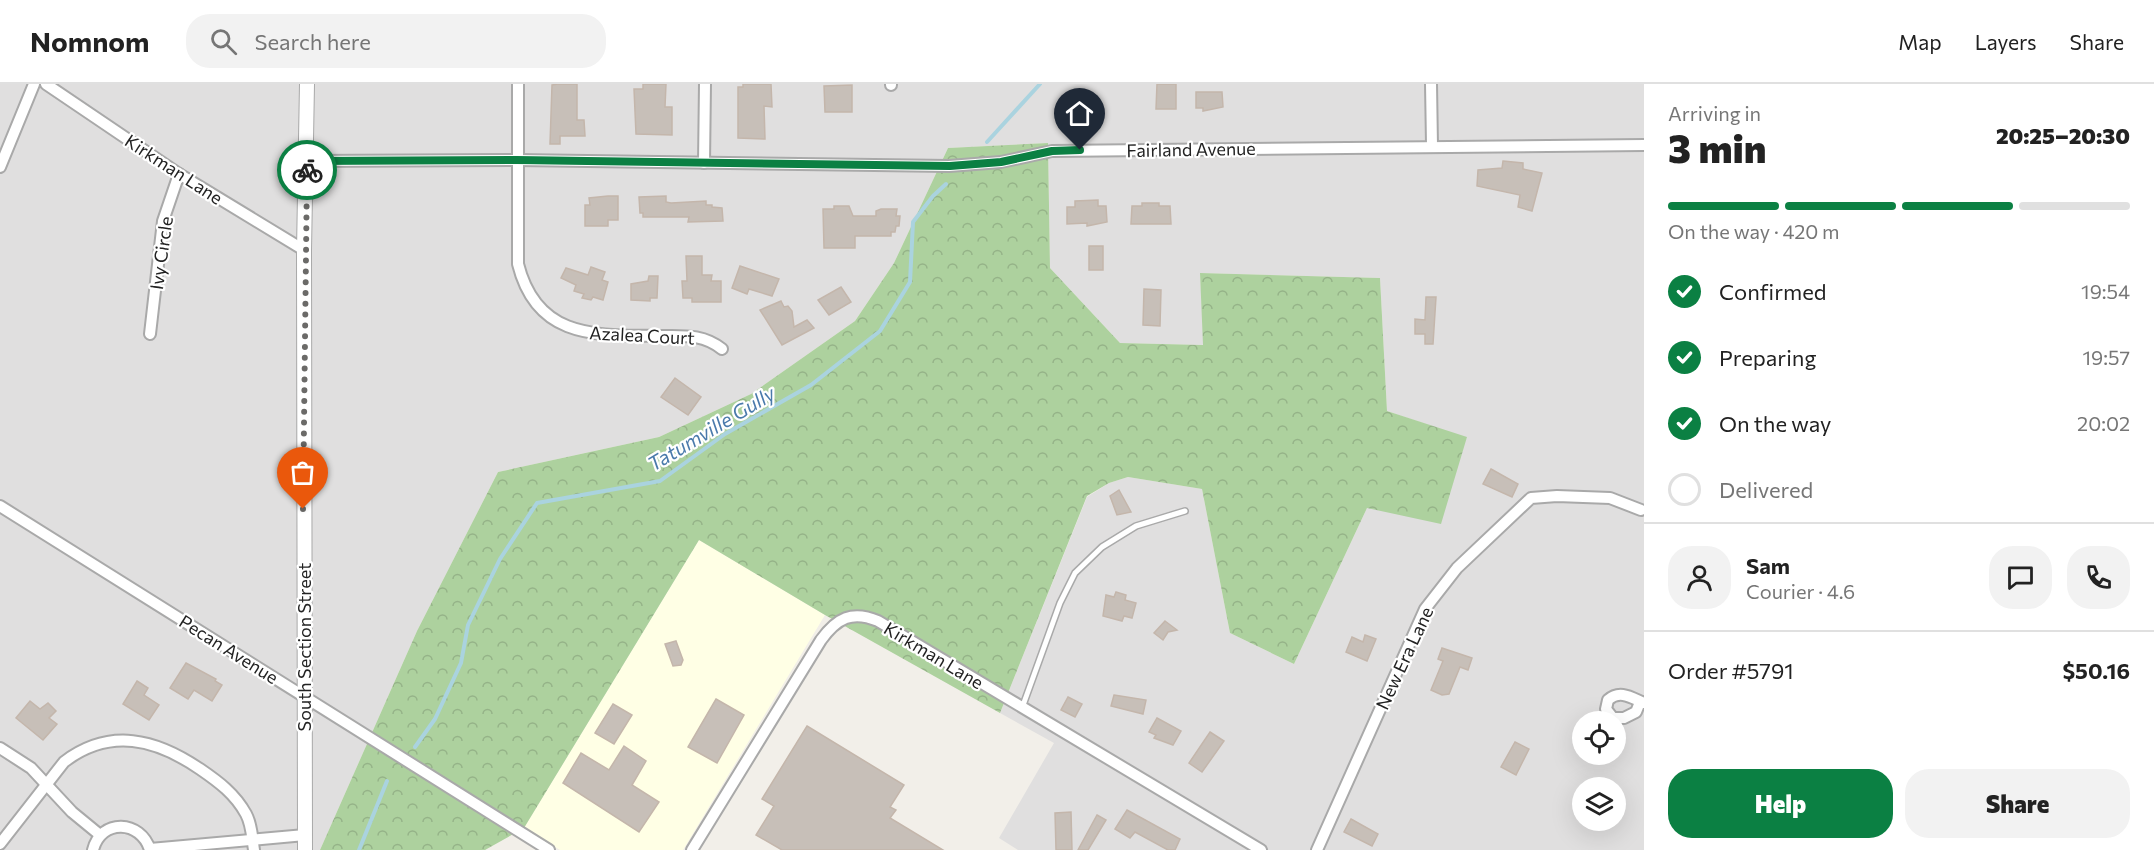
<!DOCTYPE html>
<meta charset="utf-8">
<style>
:root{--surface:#fff;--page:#f2f2f2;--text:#222;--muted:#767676;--line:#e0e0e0;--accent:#0b8043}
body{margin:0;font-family:Commissioner,sans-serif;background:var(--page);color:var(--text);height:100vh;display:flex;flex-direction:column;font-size:22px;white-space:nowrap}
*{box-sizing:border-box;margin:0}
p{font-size:20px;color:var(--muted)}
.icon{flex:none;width:33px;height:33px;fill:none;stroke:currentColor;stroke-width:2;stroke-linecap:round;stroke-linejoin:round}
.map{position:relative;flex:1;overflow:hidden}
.sheet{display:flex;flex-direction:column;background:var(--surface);width:510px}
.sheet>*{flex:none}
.controls{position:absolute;left:1572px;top:627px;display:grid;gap:12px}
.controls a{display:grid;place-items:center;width:54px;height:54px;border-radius:50%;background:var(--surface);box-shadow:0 6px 24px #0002;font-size:30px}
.pin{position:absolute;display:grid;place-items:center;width:51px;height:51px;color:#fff;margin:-62px -26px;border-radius:50% 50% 50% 0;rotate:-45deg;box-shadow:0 0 6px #0007}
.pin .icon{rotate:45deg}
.courier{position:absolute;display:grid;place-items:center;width:60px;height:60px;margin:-30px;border:4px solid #0b8043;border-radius:50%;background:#fff;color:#222;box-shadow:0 2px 8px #0007}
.overview em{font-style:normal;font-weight:800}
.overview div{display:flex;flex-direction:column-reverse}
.overview{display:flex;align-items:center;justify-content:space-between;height:102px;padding:0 24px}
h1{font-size:39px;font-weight:800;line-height:45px}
.bar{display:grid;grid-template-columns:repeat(4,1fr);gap:9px 6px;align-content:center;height:72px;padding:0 24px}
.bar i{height:8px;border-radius:4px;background:var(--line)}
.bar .active{background:var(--accent)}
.bar p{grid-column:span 4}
.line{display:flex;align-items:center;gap:15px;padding:0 24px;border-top:2px solid var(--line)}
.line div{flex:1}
.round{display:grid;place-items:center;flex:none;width:63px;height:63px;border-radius:24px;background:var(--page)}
ol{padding:0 24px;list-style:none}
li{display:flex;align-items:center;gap:18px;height:66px}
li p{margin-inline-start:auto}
li .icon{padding:6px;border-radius:50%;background:var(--accent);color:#fff;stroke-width:4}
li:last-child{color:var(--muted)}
li i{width:33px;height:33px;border:3px solid var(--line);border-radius:50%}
.button{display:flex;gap:12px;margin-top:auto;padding:12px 24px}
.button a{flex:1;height:69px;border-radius:24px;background:var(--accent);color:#fff;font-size:24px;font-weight:800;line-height:69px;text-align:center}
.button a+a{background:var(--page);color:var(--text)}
header{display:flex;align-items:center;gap:36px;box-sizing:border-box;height:84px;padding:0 30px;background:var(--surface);border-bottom:2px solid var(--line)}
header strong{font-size:28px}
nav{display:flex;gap:33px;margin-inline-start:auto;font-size:21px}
.search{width:420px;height:54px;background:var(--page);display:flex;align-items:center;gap:15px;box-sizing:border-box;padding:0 21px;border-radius:24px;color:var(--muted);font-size:22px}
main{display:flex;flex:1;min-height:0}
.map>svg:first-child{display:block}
.residential{fill:#e0dfdf;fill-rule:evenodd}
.education{fill:#ffffe5}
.forest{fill:url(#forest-crowns)}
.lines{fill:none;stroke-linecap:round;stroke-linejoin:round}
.stream{stroke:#aad3df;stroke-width:4}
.building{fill:#c7bfb8;stroke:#c4b6ab;stroke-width:1.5}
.service-casing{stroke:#a9a9a9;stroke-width:8}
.minor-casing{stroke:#a9a9a9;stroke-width:14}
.tertiary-casing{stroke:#a9a9a9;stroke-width:16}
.service{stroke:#fff;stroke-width:5}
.minor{stroke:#fff;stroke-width:10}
.tertiary{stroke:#fff;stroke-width:14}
.done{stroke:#6b6a68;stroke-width:6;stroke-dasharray:0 10.8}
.route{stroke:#0b8043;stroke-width:8}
.labels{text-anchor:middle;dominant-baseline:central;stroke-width:4.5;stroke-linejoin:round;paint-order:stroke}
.street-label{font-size:18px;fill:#222;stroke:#fff}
.water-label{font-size:20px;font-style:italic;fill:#4a7aab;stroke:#fff}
</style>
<header>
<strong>Nomnom</strong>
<div class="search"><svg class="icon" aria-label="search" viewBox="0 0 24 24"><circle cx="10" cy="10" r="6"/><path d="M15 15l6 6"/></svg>Search here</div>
<nav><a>Map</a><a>Layers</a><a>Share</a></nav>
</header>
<main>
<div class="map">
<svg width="1644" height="766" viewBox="0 0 1644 766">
<defs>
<pattern id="forest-crowns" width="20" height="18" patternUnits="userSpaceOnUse" patternTransform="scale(1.5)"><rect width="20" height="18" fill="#add19e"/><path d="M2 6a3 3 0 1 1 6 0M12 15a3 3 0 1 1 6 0" fill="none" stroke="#95b388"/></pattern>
</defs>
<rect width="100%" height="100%" fill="#f2efe9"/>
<path class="residential" d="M 0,0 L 1644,0 L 1644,766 L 1018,766 L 999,754 L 1054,659 L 1000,629 L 1087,413 L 1109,399 L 1128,393 L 1202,405 L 1230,549 L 1294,580 L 1367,424 L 1467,354 L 1387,327 L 1380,194 L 1200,189 L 1204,261 L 1120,259 L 1050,184 L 1048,59 L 948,64 L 894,179 L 855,237 L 751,310 L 659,353 L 498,388 L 417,547 L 320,766 L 0,766 ZM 1582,638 L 1616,638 L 1616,670 L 1582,670 ZM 1582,704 L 1616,704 L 1616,736 L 1582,736 Z"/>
<polygon class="education" points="699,456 825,531 683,766 560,766 524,744"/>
<polygon class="forest" points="1048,59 1050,184 1120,259 1203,261 1200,189 1380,194 1387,327 1467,353 1441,440 1367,424 1294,580 1230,549 1202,405 1128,393 1109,399 1087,412 1000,629 825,531 699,456 524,744 485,766 320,766 417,547 498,388 659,353 751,310 855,237 894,179 948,64"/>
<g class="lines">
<g class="stream">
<polyline points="987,58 1040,0"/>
<polyline points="415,663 435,635 461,579 468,541 500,475 537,419 660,397 725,350 811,301 880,247 910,198 913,138 933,112 946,100"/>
<polyline points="359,766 387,697"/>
</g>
</g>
<g class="building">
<polygon points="558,0 577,0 577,36 584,36 585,52 560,52 560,60 550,60 552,1"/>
<polygon points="643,0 666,0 665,23 672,23 672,51 636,50 634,5 643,5"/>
<polygon points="743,0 771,0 772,23 764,22 765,55 738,54 738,3 743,3"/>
<polygon points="1157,0 1176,0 1176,25 1156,25"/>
<polygon points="852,1 852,28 825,28 824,2"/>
<polygon points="1196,8 1222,8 1223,23 1203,27 1203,24 1196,24"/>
<polygon points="1503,77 1523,79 1523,85 1542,89 1532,127 1518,123 1520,111 1477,102 1478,86 1502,84"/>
<polygon points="608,112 618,112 618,136 608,136 608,142 585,142 585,121 590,121 589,114"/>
<polygon points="666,112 666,118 671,119 706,117 706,121 712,121 712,123 722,124 723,137 688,138 689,133 643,133 643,129 640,129 639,113"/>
<polygon points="1098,116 1098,122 1106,122 1107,138 1087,142 1087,139 1067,140 1067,123 1075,123 1075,117"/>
<polygon points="1142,119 1159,119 1159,122 1170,122 1171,140 1131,140 1132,122 1142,122"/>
<polygon points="834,122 849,122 853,132 876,132 876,127 881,125 897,125 896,132 900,132 899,142 896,142 895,148 891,148 891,152 855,152 855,164 824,164 823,125 834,125"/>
<rect x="1089" y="162" width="14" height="24"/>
<polygon points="686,172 702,172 702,191 712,191 711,197 721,197 721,218 692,218 692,214 683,214 682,197 687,197"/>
<polygon points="740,182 779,195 772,212 749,205 747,210 732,204"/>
<polygon points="591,183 605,188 602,196 608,198 603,216 593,213 591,216 582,214 584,210 574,207 576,201 561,194 566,184 588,191"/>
<polygon points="649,192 658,192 657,214 650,214 650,217 631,216 631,200 648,197"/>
<polygon points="841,203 851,218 829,231 818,216"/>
<polygon points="1144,205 1161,206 1160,242 1143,241"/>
<polygon points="1426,213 1436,213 1433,260 1425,260 1425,250 1415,250 1415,235 1425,236"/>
<polygon points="781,217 784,223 788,222 792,227 794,243 807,236 814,244 782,261 760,226"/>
<polygon points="675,294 701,313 688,331 661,313"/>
<polygon points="1491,385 1518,400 1512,413 1483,400"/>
<polygon points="1119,406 1131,428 1117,431 1110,412"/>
<polygon points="1116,508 1126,511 1125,516 1136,519 1132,534 1124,532 1122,537 1103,532 1106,511 1114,513"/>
<polygon points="1165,537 1177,546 1168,548 1163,556 1154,549"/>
<polygon points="1365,551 1376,555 1367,577 1346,568 1352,553 1363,558"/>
<polygon points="676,557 683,576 681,581 673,582 665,560"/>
<polygon points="1442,564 1472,574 1468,586 1460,583 1449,610 1442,611 1431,606 1443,577 1438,575"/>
<polygon points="186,579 216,595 215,597 222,601 212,617 194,606 188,615 170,604"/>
<polygon points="137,597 148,604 144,611 159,621 149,636 123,620"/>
<polygon points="1114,611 1146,616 1143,630 1111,622"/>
<polygon points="1068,613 1082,620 1075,633 1061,626"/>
<polygon points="716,615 744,631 717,679 688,663"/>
<polygon points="30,617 40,625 48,619 56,627 49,634 57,640 43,656 16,634"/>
<polygon points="613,620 632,631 614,660 595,649"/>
<polygon points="1157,634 1181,647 1173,661 1154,654 1156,651 1149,648"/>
<polygon points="807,642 904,701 890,723 896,726 890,734 943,766 782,766 756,751 774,722 762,715"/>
<polygon points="1210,648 1224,657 1202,688 1189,679"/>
<polygon points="1515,658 1529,665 1516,691 1501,683"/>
<polygon points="624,662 646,677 632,701 659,718 639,748 563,699 581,669 609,686"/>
<polygon points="1127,726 1180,755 1175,766 1168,766 1135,748 1130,754 1115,745"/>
<polygon points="1071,728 1072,766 1056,766 1055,729"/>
<polygon points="1097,731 1106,736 1088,766 1078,766"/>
<polygon points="1351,735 1378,750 1372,762 1344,748"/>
</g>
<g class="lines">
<g class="service-casing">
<polyline id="service" points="1022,624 1060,519 1075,489 1102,463 1136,442 1185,427"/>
</g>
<g class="minor-casing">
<g id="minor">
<polyline points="46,0 179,90 304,166"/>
<path d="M 518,0 L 518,180 C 537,256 597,251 661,252 C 685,252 703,250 722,265"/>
<polyline points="891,0 891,1"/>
<polyline points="1431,0 1432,61"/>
<polyline points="307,77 517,76 949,82 1001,78 1052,67 1644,61"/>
<polyline points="704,79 705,0"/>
<polyline points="0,83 34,0"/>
<polyline points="150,250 163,137 179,90"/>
<polyline points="0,422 549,766"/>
<path d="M 1640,618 L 1636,628 L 1624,634 L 1613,634 L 1606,625 L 1608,616 C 1620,605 1632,614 1644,619"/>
<polyline points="0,664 31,684 72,728 100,751"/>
<path d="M 0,760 L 64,678 C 110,643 156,655 200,685 C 219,698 235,710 246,730 C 252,741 252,754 254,766"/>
<polyline points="150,765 305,751"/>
<path d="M 93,766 C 101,734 141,736 150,766"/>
<path d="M 692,766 L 821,556 C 837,534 852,526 878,537 L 1261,766"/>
<polyline points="1317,766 1425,525 1457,484 1531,414 1557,412 1610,414 1641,426"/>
</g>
</g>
<g class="tertiary-casing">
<polyline id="tertiary" points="305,766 304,166 307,0"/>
</g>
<use href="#service" class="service"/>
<use href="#minor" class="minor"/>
<use href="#tertiary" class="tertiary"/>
</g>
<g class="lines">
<polyline class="done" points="303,425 307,86"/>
<polyline class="route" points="307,86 307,77 517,76 950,82 1001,78 1052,67 1080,66"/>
</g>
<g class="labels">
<g class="street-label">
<text transform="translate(1191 65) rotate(-1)">Fairland Avenue</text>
<text transform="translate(174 85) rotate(33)">Kirkman Lane</text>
<text transform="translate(161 169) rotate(-82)">Ivy Circle</text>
<text transform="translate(642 251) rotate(3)">Azalea Court</text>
<text transform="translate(304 563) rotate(-90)">South Section Street</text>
<text transform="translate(229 565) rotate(32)">Pecan Avenue</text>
<text transform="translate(934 571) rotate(31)">Kirkman Lane</text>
<text transform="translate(1404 574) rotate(-65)">New Era Lane</text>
</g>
<g class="water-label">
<text transform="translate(711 344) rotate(-31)">Tatumville Gully</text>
</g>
</g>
</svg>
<div class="controls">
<a><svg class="icon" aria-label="locate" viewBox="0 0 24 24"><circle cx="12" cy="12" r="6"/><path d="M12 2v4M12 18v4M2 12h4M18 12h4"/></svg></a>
<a><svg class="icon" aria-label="layers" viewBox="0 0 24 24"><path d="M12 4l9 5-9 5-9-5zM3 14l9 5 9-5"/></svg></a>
</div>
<div class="pin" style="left:303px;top:425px;background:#ea580c"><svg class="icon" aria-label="bag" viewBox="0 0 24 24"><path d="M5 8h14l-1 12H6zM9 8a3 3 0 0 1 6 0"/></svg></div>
<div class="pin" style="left:1080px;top:66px;background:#1f2937"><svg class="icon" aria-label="home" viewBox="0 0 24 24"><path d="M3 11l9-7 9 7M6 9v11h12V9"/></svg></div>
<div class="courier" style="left:307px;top:86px"><svg class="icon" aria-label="bike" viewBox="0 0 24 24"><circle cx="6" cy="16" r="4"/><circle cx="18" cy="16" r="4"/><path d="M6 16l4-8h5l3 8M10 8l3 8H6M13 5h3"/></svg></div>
</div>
<section class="sheet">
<div class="overview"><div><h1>3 min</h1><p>Arriving in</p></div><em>20:25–20:30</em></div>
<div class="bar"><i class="active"></i><i class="active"></i><i class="active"></i><i></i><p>On the way · 420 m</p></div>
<ol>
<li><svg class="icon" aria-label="check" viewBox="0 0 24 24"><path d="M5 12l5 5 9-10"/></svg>Confirmed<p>19:54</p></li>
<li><svg class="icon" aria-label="check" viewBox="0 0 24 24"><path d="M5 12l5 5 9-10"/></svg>Preparing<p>19:57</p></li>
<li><svg class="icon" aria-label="check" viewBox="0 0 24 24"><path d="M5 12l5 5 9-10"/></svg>On the way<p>20:02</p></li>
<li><i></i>Delivered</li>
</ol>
<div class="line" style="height:108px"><a class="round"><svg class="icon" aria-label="person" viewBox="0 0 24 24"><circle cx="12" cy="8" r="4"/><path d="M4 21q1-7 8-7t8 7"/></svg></a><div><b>Sam</b><p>Courier · 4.6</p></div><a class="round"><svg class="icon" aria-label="chat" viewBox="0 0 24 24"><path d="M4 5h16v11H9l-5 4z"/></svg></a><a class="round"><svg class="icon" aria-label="phone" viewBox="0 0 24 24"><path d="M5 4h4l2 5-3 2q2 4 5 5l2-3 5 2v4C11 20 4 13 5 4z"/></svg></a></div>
<div class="line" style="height:78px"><div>Order #5791</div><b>$50.16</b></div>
<div class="button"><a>Help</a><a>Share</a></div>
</section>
</main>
